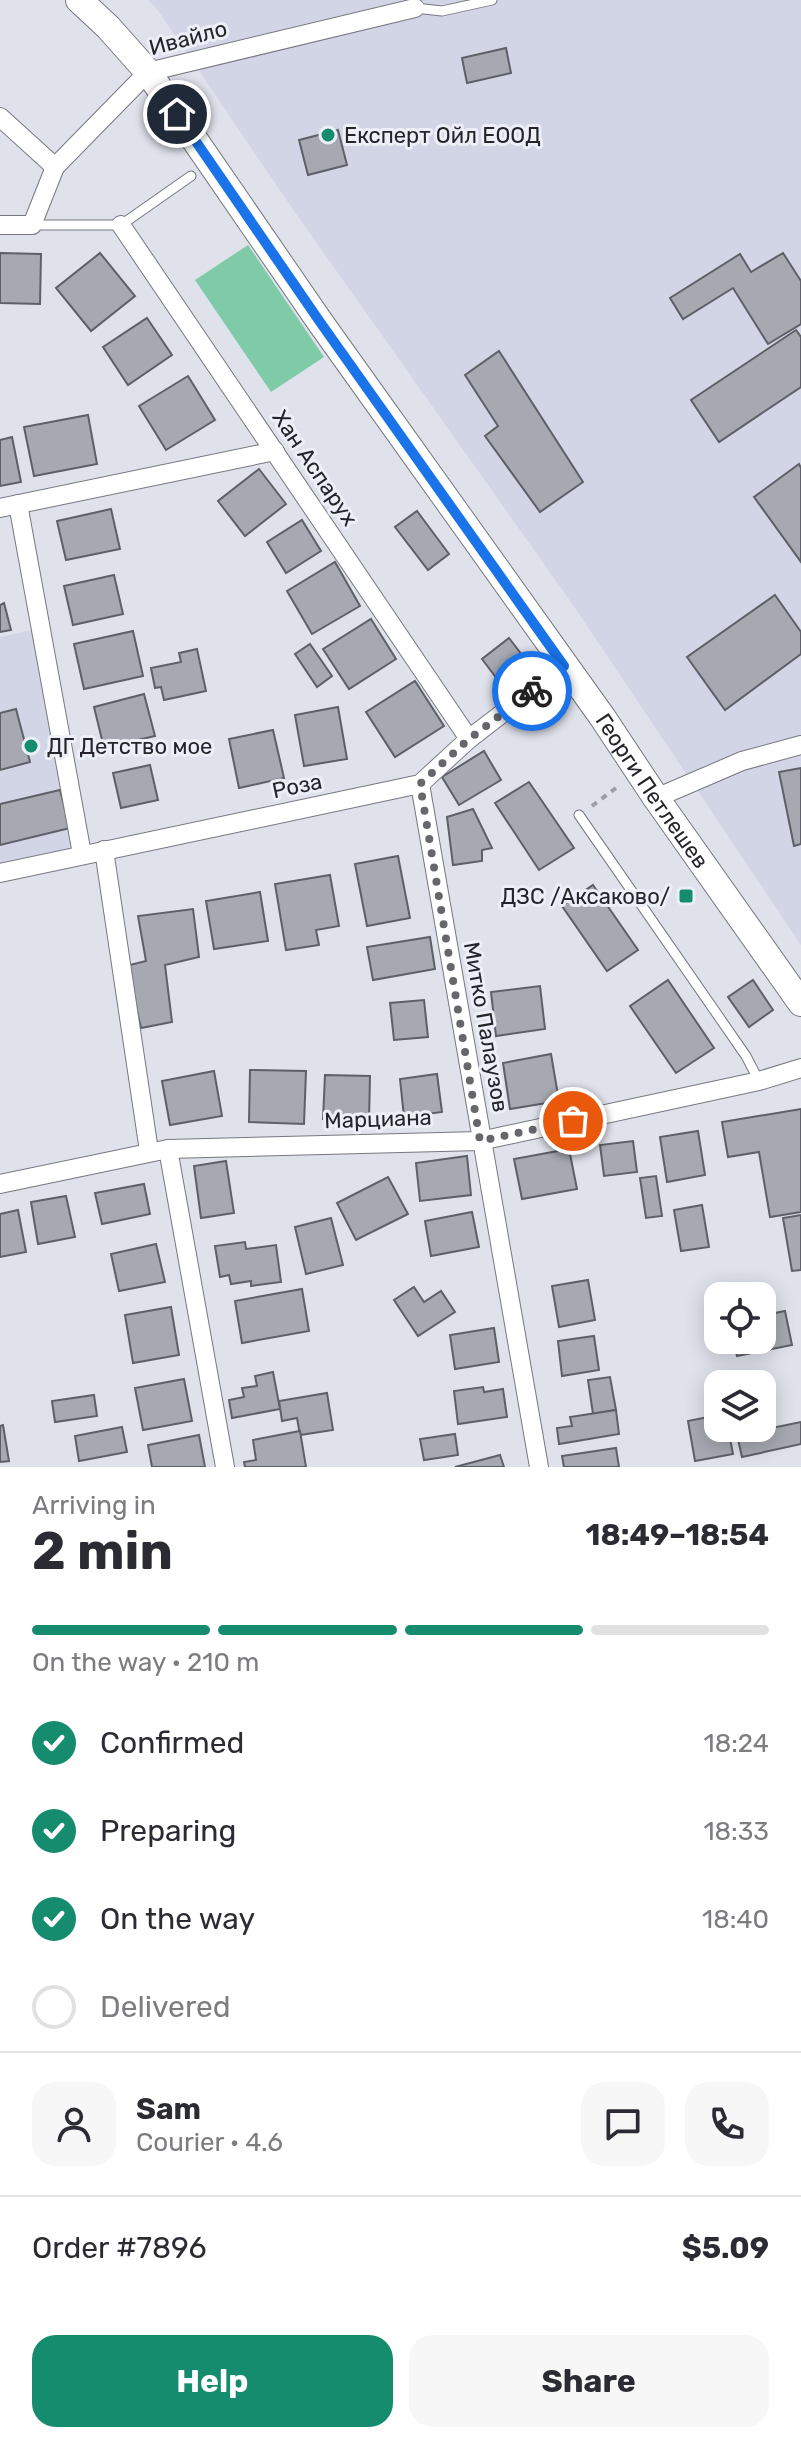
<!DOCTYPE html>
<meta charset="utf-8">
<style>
:root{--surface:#fff;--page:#f7f7f7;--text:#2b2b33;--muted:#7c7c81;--line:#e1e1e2;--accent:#168c6e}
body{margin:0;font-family:Rubik,sans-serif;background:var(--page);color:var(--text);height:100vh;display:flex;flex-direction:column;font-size:30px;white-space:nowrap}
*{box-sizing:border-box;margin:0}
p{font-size:26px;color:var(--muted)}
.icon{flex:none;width:44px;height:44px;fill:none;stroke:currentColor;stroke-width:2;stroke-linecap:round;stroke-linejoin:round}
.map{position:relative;height:1467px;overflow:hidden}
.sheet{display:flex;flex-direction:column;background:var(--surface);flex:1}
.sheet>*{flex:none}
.controls{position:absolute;left:704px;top:1282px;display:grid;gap:16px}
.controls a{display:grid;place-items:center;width:72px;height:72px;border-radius:16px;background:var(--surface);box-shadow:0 4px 20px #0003;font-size:40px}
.pin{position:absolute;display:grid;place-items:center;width:68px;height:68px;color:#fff;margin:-34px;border:4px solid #fff;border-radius:50%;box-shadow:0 2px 8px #0007}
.courier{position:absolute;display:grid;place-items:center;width:80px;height:80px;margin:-40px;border:6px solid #1a73e8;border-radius:50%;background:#fff;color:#222;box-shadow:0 2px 10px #0007}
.headline em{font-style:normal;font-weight:700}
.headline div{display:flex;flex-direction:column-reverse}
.headline{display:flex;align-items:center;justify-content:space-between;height:136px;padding:0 32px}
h1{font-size:52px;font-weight:700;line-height:60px}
.bar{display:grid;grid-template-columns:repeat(4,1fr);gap:12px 8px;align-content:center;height:96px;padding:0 32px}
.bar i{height:10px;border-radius:6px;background:var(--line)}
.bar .on{background:var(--accent)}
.bar p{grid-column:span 4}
.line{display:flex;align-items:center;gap:20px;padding:0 32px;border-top:2px solid var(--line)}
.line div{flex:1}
.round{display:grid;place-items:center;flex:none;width:84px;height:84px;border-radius:24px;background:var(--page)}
ol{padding:0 32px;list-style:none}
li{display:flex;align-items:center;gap:24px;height:88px}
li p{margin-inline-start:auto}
li .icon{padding:8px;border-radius:50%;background:var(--accent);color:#fff;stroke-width:4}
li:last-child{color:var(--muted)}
li i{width:44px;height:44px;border:4px solid var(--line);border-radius:50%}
.primary-button{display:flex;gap:16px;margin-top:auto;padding:16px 32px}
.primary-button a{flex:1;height:92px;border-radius:24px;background:var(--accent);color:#fff;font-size:32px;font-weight:700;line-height:92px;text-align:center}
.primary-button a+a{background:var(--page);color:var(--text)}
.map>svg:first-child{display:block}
.built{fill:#d1d5e5}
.green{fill:#7fcba7}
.building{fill:#a6a9b1;stroke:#5e6068;stroke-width:2}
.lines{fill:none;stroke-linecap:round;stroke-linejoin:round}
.lane-casing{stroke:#767880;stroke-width:11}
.street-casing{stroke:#767880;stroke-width:20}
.secondary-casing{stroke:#767880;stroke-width:28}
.path{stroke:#9c9ea5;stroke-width:4;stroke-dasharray:6 6;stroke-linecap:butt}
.lane{stroke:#fff;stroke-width:9}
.street{stroke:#fff;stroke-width:18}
.secondary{stroke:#fff;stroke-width:26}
.done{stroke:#66676d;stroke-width:8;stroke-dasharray:0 14.4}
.route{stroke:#1a73e8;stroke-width:10}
.poi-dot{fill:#168c6e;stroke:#edeff8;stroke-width:3}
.labels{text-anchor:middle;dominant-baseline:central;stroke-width:6;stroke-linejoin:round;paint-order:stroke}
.street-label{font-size:22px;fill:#252529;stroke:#edeff8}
.poi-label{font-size:22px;fill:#252529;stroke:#edeff8;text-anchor:start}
</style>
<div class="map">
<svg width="801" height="1467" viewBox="0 0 801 1467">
<rect width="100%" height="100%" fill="#dfe2eb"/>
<g class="built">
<polygon points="148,0 801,0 801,945 573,605 292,208 157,9"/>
<polygon points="41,628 82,854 0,873 0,637"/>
</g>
<polygon class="green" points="248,245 324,357 271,392 195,280"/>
<g class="building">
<polygon points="506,48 511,73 467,83 462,58"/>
<polygon points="338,130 347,165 308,175 299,140"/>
<polygon points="0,253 41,254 40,304 0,303"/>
<polygon points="100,253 135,296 91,331 56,288"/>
<polygon points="783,253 801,281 801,324 768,344 733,288 683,319 670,298 740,254 751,272"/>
<polygon points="147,318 172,355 128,385 103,347"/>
<polygon points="796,330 801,337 801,387 719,442 691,400"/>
<polygon points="499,351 583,482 540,512 485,436 498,426 465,375"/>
<polygon points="188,376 215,420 166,450 139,406"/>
<polygon points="88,415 97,464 34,476 24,427"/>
<polygon points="12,437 21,482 0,486 0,440"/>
<polygon points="799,464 801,468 801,562 754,497"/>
<polygon points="259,469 286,504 245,536 218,501"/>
<polygon points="111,509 120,549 66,560 57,521"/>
<polygon points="417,511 449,554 428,570 395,527"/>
<polygon points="302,520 321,551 286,573 267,542"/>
<polygon points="335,562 360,606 312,634 287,591"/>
<polygon points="114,575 123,614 73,625 64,586"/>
<polygon points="775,595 801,632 801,654 725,710 687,657"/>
<polygon points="4,603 11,630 0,632 0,605"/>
<polygon points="371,619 396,659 349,689 323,649"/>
<polygon points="133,631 143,676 84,689 74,644"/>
<polygon points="509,638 532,668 504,688 482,659"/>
<polygon points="310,644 332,676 317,687 295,654"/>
<polygon points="197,649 206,691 164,700 161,687 155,688 151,668 181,662 179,653"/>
<polygon points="415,681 444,726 395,757 366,712"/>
<polygon points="144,694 155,736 104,748 94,707"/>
<polygon points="338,707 347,759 304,766 295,715"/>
<polygon points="16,709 30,762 0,770 0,713"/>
<polygon points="273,730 284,778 239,788 229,739"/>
<polygon points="484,751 501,780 459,805 442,777"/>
<polygon points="150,765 158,800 121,808 113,773"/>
<polygon points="801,768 801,844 794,846 779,772"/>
<polygon points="529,782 574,848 539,870 495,803"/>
<polygon points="60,790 70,828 0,845 0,804"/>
<polygon points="473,809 492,848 482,850 482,861 453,865 447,817"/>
<polygon points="398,856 410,918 367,926 355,864"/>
<polygon points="330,875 339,926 316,930 319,945 286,950 275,884"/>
<polygon points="593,885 638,950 607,971 562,906"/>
<polygon points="260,892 268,941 214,949 206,901"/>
<polygon points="193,909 199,957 165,965 172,1022 141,1028 126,966 146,961 138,916"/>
<polygon points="430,937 435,969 373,980 367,947"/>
<polygon points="668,980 714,1048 676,1073 630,1006"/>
<polygon points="753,980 773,1010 749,1027 728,997"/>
<polygon points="540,986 545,1029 496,1036 491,992"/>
<polygon points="424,1000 428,1037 394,1040 390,1003"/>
<polygon points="551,1054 559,1101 510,1109 503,1063"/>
<polygon points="250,1070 306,1071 304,1124 249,1122"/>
<polygon points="214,1071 222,1116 170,1125 162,1081"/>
<polygon points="437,1074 442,1112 404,1117 400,1079"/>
<polygon points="325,1075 370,1076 369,1121 323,1119"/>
<polygon points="801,1109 801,1212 770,1217 759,1152 728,1157 722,1122"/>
<polygon points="698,1131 705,1175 667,1182 660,1137"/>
<polygon points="633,1141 637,1172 604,1176 600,1145"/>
<polygon points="569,1149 577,1189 522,1199 514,1159"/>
<polygon points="467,1156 471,1195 420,1201 416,1163"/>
<polygon points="226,1161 234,1213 201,1218 194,1166"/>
<polygon points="656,1176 662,1216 646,1218 640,1178"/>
<polygon points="388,1177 408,1214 356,1240 337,1203"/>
<polygon points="144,1184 150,1214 102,1224 95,1193"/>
<polygon points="66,1196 75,1237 38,1244 31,1202"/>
<polygon points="702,1205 709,1247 681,1251 674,1210"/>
<polygon points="18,1210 26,1252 0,1257 0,1214"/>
<polygon points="472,1212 479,1247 431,1256 425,1221"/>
<polygon points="801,1215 801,1270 792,1271 783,1218"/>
<polygon points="331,1218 343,1265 306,1274 295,1227"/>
<polygon points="245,1242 246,1249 276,1245 281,1282 251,1286 251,1281 231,1284 229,1275 220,1277 215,1246"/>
<polygon points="156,1244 165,1282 119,1291 111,1254"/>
<polygon points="588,1280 595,1320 559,1327 552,1286"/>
<polygon points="414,1287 424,1302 441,1291 455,1312 418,1336 394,1300"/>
<polygon points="302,1289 309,1331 242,1343 235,1301"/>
<polygon points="171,1307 179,1355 133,1363 125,1315"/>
<polygon points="785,1311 792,1345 737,1356 733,1340 762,1340 762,1334 769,1333 765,1315"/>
<polygon points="494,1328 499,1362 455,1369 450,1335"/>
<polygon points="594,1336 599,1370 562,1376 558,1341"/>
<polygon points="273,1372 280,1409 232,1418 229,1400 244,1397 242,1388 257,1386 255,1376"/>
<polygon points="610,1377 616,1410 593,1414 588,1380"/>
<polygon points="184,1379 192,1421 143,1430 135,1388"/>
<polygon points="483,1387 484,1392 503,1389 507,1417 458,1424 454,1391"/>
<polygon points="327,1393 333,1430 300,1435 297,1418 282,1421 279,1401"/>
<polygon points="94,1395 97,1416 55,1422 52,1401"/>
<polygon points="616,1410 619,1434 559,1444 557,1428 572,1426 570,1417"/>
<polygon points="718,1415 718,1428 728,1428 733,1454 695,1461 688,1421"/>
<polygon points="801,1422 801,1444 742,1457 737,1435"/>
<polygon points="3,1425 9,1461 0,1462 0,1426"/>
<polygon points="122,1427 127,1452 79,1461 75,1436"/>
<polygon points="300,1431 306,1467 245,1467 244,1462 256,1460 253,1440"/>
<polygon points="455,1434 458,1455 424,1460 420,1439"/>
<polygon points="199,1435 205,1467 152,1467 148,1445"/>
<polygon points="616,1448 619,1467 564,1467 562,1456"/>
<polygon points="500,1455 504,1467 455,1467"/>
</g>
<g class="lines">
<g class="lane-casing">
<g id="lane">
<polyline points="415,8 442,11 492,0"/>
<polyline points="32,225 121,225 191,176"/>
<polyline points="579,815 746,1056 759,1081"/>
</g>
</g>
<g class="street-casing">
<g id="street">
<polyline points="0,117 55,167"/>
<polyline points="0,225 32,225 55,167 148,72 415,8"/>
<polyline points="121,225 469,739"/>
<polyline points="18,504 82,854"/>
<polyline points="0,508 275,451"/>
<polyline points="420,784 539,1467"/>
<polyline points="656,798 742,761 801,745"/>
<polyline points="104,850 149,1151"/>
<polyline points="0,873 420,784 469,739 564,666"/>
<polyline points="168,1149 225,1467"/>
<polyline points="0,1184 168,1149 480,1141 759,1081 801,1068"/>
</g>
</g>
<g class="secondary-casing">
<g id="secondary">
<path id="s1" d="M 79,0 L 108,27 L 148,72 L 320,322 L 603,718 L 656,798 L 801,1003"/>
</g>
</g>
<polyline class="path" points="592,806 620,785"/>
<use href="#lane" class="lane"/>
<use href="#street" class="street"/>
<use href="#secondary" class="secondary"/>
</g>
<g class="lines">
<polyline class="done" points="532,691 469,739 420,784 480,1141 573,1121"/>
<polyline class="route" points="177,114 320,322 564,666 532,691"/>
</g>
<g class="poi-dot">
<circle cx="328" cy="135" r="8"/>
<circle cx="31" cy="746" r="8"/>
<rect x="678" y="888" width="16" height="16" rx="4"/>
</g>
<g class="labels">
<g class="street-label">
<text transform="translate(188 38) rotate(-15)">Ивайло</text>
<text transform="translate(315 468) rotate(56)">Хан Аспарух</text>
<text transform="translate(297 786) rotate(-12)">Роза</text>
<text stroke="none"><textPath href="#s1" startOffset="978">Георги Петлешев</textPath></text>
<text transform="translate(486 1027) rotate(80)">Митко Палаузов</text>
<text transform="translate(378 1119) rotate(-2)">Марциана</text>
</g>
<g class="poi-label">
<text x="344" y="135">Експерт Ойл ЕООД</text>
<text x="47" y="746">ДГ Детство мое</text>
<text x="670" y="896" text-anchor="end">ДЗС /Аксаково/</text>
</g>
</g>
</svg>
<div class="controls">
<a><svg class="icon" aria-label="locate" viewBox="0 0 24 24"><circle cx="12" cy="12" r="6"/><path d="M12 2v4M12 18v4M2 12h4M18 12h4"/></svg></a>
<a><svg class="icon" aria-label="layers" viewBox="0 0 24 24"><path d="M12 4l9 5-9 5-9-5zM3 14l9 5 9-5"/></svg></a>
</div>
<div class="pin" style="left:573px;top:1121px;background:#ea580c"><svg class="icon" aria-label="bag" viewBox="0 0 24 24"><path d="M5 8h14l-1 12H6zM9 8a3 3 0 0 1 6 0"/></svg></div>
<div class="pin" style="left:177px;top:114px;background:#1f2937"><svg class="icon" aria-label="home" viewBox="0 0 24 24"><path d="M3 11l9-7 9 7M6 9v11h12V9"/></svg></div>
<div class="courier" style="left:532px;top:691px"><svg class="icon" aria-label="bike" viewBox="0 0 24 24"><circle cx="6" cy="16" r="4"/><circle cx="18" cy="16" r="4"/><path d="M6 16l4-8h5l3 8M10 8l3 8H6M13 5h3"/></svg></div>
</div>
<section class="sheet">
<div class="headline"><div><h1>2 min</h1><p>Arriving in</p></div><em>18:49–18:54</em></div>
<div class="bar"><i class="on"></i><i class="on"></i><i class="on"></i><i></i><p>On the way · 210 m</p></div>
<ol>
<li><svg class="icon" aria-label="check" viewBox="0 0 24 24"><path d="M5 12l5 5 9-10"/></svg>Confirmed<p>18:24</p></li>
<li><svg class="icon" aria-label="check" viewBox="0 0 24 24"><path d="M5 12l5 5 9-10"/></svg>Preparing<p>18:33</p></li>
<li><svg class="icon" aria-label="check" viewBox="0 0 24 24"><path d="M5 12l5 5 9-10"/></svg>On the way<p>18:40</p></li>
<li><i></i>Delivered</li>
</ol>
<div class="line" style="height:144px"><a class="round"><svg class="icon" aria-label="person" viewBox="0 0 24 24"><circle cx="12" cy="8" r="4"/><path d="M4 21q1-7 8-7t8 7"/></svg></a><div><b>Sam</b><p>Courier · 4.6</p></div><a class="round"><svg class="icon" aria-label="chat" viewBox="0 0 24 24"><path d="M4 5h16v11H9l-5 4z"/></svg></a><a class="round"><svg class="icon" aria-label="phone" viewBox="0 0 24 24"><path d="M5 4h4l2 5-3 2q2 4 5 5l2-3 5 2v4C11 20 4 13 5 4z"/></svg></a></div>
<div class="line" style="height:104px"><div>Order #7896</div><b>$5.09</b></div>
<div class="primary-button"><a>Help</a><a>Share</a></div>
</section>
